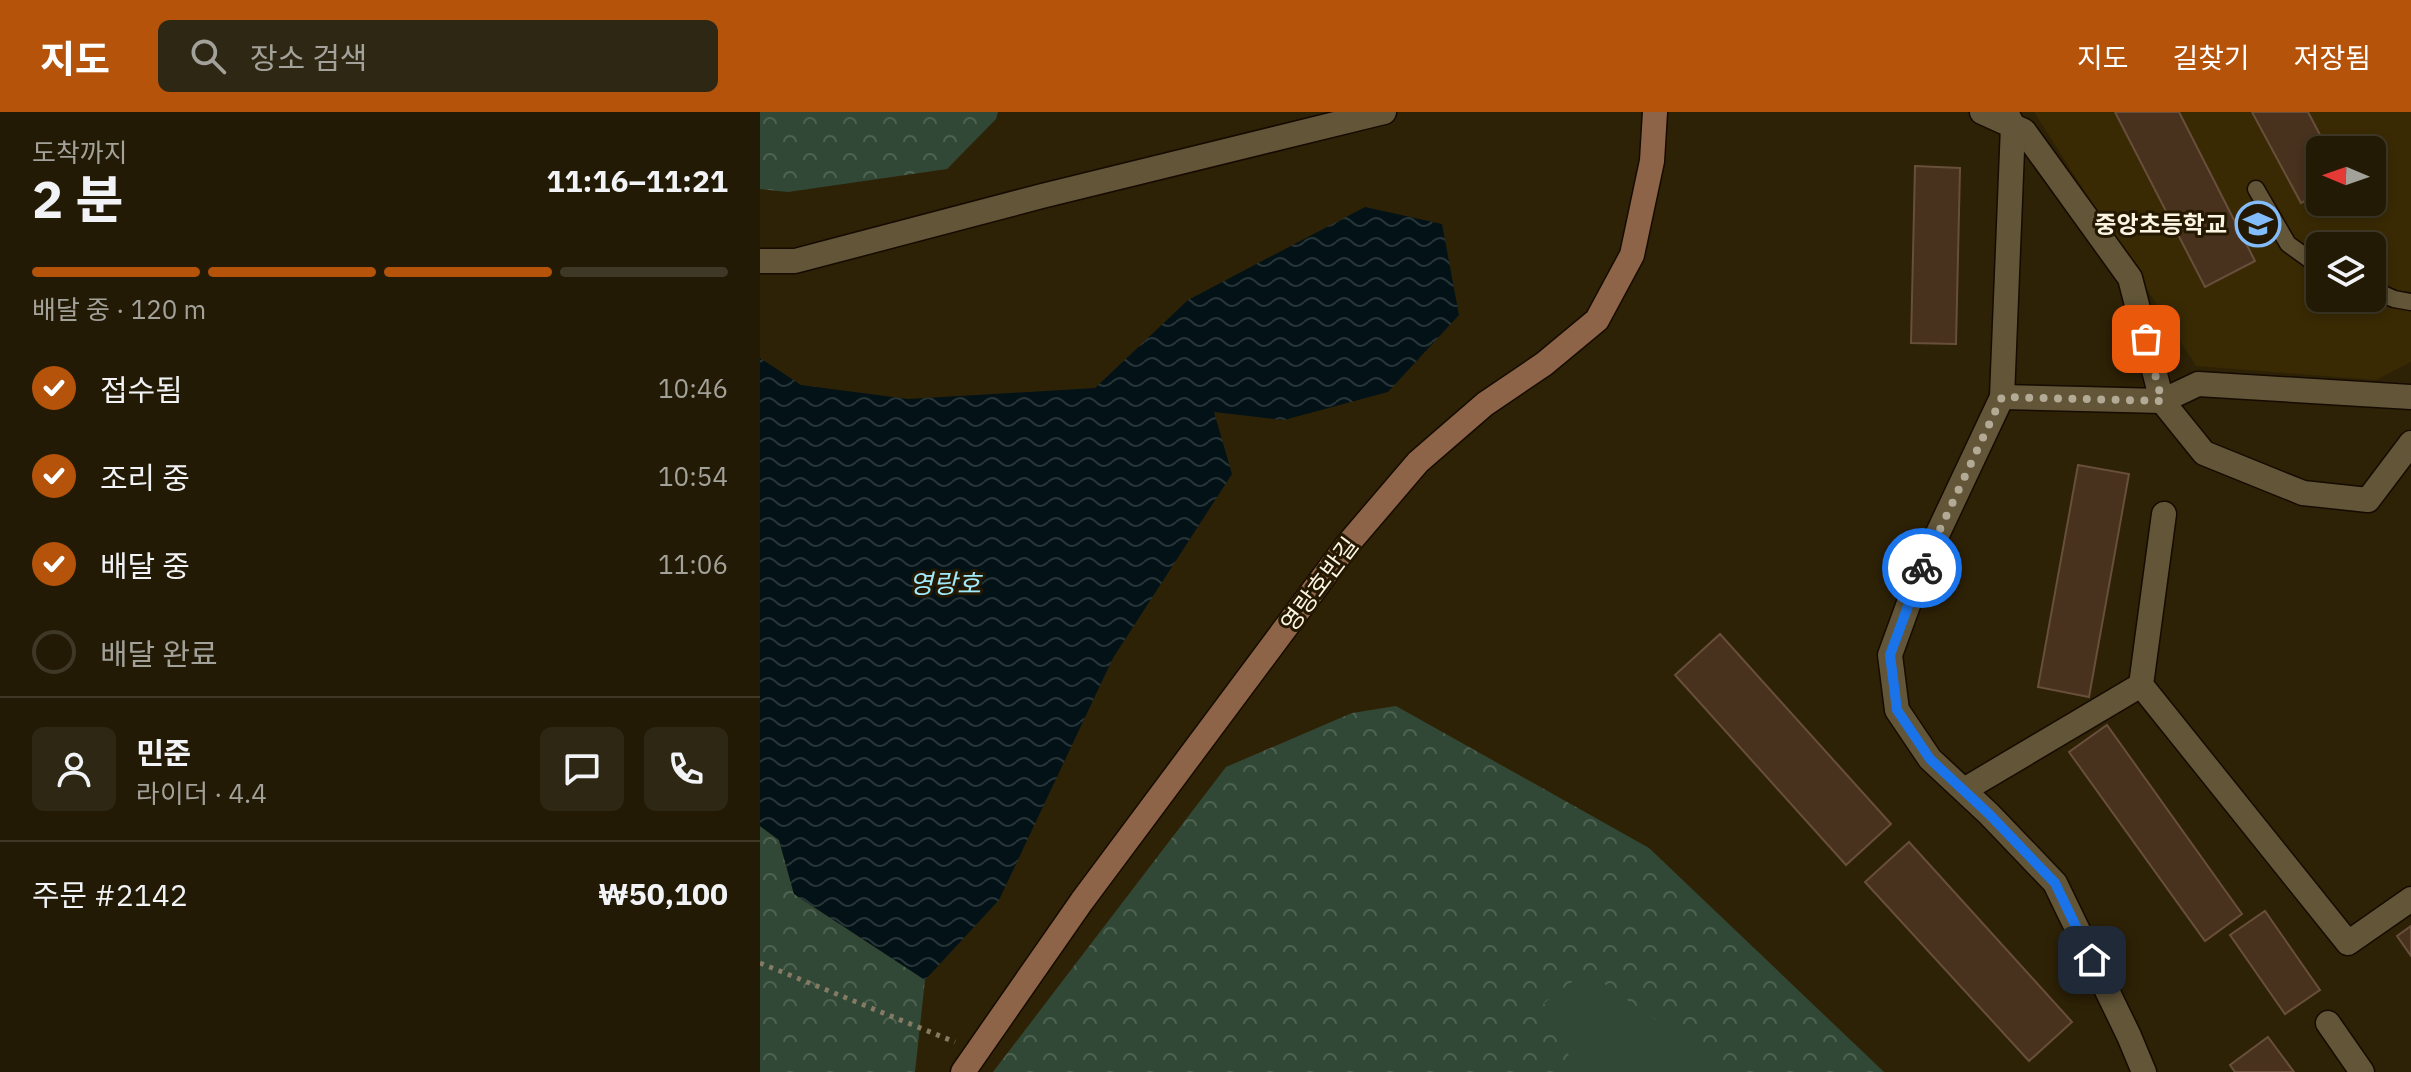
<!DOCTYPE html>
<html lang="ko">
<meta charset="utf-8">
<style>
:root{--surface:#221a04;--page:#2e2713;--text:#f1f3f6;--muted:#a2a19a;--line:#3f3826;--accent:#b45309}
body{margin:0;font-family:"IBM Plex Sans","Noto Sans KR",sans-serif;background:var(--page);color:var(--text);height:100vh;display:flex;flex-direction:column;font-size:30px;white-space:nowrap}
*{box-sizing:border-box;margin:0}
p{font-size:26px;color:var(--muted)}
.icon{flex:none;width:44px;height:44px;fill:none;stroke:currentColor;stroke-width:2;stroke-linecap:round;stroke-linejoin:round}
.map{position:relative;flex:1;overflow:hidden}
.drawer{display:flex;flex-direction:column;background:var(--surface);width:760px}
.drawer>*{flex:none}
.needle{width:52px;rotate:272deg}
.buttons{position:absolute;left:1546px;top:24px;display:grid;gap:16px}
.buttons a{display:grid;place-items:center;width:80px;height:80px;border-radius:12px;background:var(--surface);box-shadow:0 4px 12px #0003,0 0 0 2px var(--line);font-size:40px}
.pin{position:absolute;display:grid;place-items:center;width:68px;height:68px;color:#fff;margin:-34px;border-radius:16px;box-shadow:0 4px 12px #0006}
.courier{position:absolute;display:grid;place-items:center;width:80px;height:80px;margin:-40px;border:6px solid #1a73e8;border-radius:50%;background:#fff;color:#222;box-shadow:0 2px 10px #0007}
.head em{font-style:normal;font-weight:700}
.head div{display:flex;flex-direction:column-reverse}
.head{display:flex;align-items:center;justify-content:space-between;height:136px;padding:0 32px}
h1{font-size:52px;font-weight:700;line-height:60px}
.bar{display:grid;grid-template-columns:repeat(4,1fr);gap:12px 8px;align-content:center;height:96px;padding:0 32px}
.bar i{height:10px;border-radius:6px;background:var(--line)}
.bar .current{background:var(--accent)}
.bar p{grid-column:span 4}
.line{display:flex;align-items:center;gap:20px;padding:0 32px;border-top:2px solid var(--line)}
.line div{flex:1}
.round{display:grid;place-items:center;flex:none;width:84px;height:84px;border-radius:12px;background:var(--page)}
ol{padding:0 32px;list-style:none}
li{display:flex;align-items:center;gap:24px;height:88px}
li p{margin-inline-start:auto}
li .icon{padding:8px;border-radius:50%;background:var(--accent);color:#fff;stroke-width:4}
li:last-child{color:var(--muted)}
li i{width:44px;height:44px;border:4px solid var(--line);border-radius:50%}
header{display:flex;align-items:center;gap:48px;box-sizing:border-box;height:112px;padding:0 40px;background:var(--accent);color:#fff}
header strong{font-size:38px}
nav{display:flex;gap:44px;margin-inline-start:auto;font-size:28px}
.search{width:560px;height:72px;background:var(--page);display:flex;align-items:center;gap:20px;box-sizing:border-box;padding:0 28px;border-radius:12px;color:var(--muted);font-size:30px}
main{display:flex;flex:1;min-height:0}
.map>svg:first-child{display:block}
.built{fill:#392a04;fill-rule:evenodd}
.grass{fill:#314836}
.forest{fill:url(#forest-crowns)}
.water{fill:url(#water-waves)}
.building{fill:#48311d;stroke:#684f3b;stroke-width:2}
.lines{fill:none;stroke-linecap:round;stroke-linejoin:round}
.lane-casing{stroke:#160b00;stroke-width:19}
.street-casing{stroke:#160b00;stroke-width:27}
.secondary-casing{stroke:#160b00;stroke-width:27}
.path{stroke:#857b64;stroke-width:5;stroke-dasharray:4 6;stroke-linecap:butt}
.lane{stroke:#625538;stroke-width:16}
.street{stroke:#625538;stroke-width:24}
.secondary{stroke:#8d6447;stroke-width:24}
.done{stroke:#b3aa96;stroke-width:8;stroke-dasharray:0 14.4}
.route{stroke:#1a73e8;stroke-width:10}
.labels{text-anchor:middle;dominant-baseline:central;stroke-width:6;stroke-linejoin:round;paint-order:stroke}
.poi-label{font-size:24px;font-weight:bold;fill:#fbf4e3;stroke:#241800;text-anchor:end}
.street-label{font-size:24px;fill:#fbf4e3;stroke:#241800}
.water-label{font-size:26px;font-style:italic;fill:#a1eafc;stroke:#241800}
</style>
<header>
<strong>지도</strong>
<div class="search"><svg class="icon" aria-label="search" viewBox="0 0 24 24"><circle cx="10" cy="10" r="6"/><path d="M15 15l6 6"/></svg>장소 검색</div>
<nav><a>지도</a><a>길찾기</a><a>저장됨</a></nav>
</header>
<main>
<section class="drawer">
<div class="head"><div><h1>2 분</h1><p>도착까지</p></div><em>11:16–11:21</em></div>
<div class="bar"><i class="current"></i><i class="current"></i><i class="current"></i><i></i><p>배달 중 · 120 m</p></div>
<ol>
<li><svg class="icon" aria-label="check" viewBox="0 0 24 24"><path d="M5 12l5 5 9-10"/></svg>접수됨<p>10:46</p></li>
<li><svg class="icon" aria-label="check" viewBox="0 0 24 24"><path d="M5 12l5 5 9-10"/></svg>조리 중<p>10:54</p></li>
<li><svg class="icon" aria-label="check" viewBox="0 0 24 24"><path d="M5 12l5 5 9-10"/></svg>배달 중<p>11:06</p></li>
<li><i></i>배달 완료</li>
</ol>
<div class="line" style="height:144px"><a class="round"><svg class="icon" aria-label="person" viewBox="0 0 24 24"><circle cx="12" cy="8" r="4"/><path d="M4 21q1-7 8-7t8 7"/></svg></a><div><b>민준</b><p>라이더 · 4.4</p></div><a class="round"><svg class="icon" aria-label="chat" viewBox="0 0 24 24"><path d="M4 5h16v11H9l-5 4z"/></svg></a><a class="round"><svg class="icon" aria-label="phone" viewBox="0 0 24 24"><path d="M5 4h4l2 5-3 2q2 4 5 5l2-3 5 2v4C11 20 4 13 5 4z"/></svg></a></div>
<div class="line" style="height:104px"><div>주문 #2142</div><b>₩50,100</b></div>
</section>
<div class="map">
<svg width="1651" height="960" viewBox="0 0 1651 960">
<defs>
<pattern id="forest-crowns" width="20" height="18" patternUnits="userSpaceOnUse" patternTransform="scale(2)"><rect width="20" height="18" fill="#314836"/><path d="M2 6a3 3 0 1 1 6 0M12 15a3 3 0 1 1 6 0" fill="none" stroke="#506353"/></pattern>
<pattern id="water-waves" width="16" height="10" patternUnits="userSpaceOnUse" patternTransform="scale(2)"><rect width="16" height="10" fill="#021216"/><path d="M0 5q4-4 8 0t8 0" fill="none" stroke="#283538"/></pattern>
</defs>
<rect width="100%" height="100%" fill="#2e2206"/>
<path class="built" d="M 1274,0 L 1651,0 L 1651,250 L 1616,268 L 1436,254 ZM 1560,38 L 1612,38 L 1612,90 L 1560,90 ZM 1560,134 L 1612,134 L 1612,186 L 1560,186 Z"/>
<polygon class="grass" points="818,820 1039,960 756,960 751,881"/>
<g class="forest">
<polygon points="0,0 238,0 236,7 187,57 28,80 0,77"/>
<polygon points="636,594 889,736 1124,960 970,960 826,859 784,891 813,952 812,960 233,960 466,655 592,601"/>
<polygon points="0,714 19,728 34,782 165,868 155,960 0,960"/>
</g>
<polygon class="water" points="605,95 682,112 699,203 628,280 524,308 454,300 472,362 353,546 239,788 165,868 34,782 19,728 0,714 0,246 41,273 148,287 335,276 428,188"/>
<g class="building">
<polygon points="1355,0 1419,0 1495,149 1445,175"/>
<polygon points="1492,0 1548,0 1568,38 1560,38 1560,80 1541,91"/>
<polygon points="1155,54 1200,56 1196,232 1151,231"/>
<polygon points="1318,353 1369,362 1329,585 1278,575"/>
<polygon points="960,522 1131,712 1086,753 915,563"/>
<polygon points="1347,613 1482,802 1445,829 1309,640"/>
<polygon points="1149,730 1312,910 1269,949 1105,770"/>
<polygon points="1505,799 1560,878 1525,902 1470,823"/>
<polygon points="1651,814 1651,844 1637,824"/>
<polygon points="1508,925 1534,960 1475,960 1470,953"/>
</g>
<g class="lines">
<g class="lane-casing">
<g id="lane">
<polyline points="1496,77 1528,132 1560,155"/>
<polyline points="1612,177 1634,187 1651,190"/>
</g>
</g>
<g class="street-casing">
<g id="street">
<polyline points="1222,0 1264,19 1370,166 1402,289 1444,341 1543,381 1608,388 1651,331"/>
<polyline points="1246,0 1253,14 1242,285 1162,455 1130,543 1137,598 1170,647 1229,702 1295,771 1369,924 1384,960"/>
<polyline points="0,149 35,149 282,84 624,0"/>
<polyline points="1242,285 1402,289 1438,272 1651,285"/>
<polyline points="1404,402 1381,573 1588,831 1651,787"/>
<polyline points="1204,678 1381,573"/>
<polyline points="1568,911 1602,960"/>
</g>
</g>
<g class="secondary-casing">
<polyline id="secondary" points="203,960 322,789 588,432 658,350 725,292 784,252 837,208 872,143 892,49 895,0"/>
</g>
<polyline class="path" points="0,851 195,930"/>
<use href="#lane" class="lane"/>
<use href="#street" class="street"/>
<use href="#secondary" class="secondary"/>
</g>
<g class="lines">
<polyline class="done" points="1162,456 1242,285 1402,289 1386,227"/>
<polyline class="route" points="1162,456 1130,543 1137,598 1170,647 1229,702 1295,771 1332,848"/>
</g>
<defs>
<g id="school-ring" transform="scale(2.3)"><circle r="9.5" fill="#241800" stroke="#83bcfb" stroke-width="1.5"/><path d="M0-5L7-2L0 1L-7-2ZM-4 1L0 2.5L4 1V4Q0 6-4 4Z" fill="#83bcfb"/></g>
</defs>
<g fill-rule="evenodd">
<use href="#school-ring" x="1498" y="112"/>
</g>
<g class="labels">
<g class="poi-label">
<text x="1467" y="112">중앙초등학교</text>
</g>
<g class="street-label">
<text transform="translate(559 472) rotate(-53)">영랑호반길</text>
</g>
<g class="water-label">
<text x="185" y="471">영랑호</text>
</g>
</g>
</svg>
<div class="buttons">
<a><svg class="needle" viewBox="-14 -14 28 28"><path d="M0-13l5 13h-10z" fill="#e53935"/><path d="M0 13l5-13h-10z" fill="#a2a19a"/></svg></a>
<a><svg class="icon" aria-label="layers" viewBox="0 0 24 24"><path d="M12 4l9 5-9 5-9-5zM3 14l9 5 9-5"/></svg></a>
</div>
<div class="pin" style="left:1386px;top:227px;background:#ea580c"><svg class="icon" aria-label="bag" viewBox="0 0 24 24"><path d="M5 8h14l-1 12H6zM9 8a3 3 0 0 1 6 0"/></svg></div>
<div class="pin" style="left:1332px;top:848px;background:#1f2937"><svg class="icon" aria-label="home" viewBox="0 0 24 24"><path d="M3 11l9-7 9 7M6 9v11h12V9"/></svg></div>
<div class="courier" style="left:1162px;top:456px"><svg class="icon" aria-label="bike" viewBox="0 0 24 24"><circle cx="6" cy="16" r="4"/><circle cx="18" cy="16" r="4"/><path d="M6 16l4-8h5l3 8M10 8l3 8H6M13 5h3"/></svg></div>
</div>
</main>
